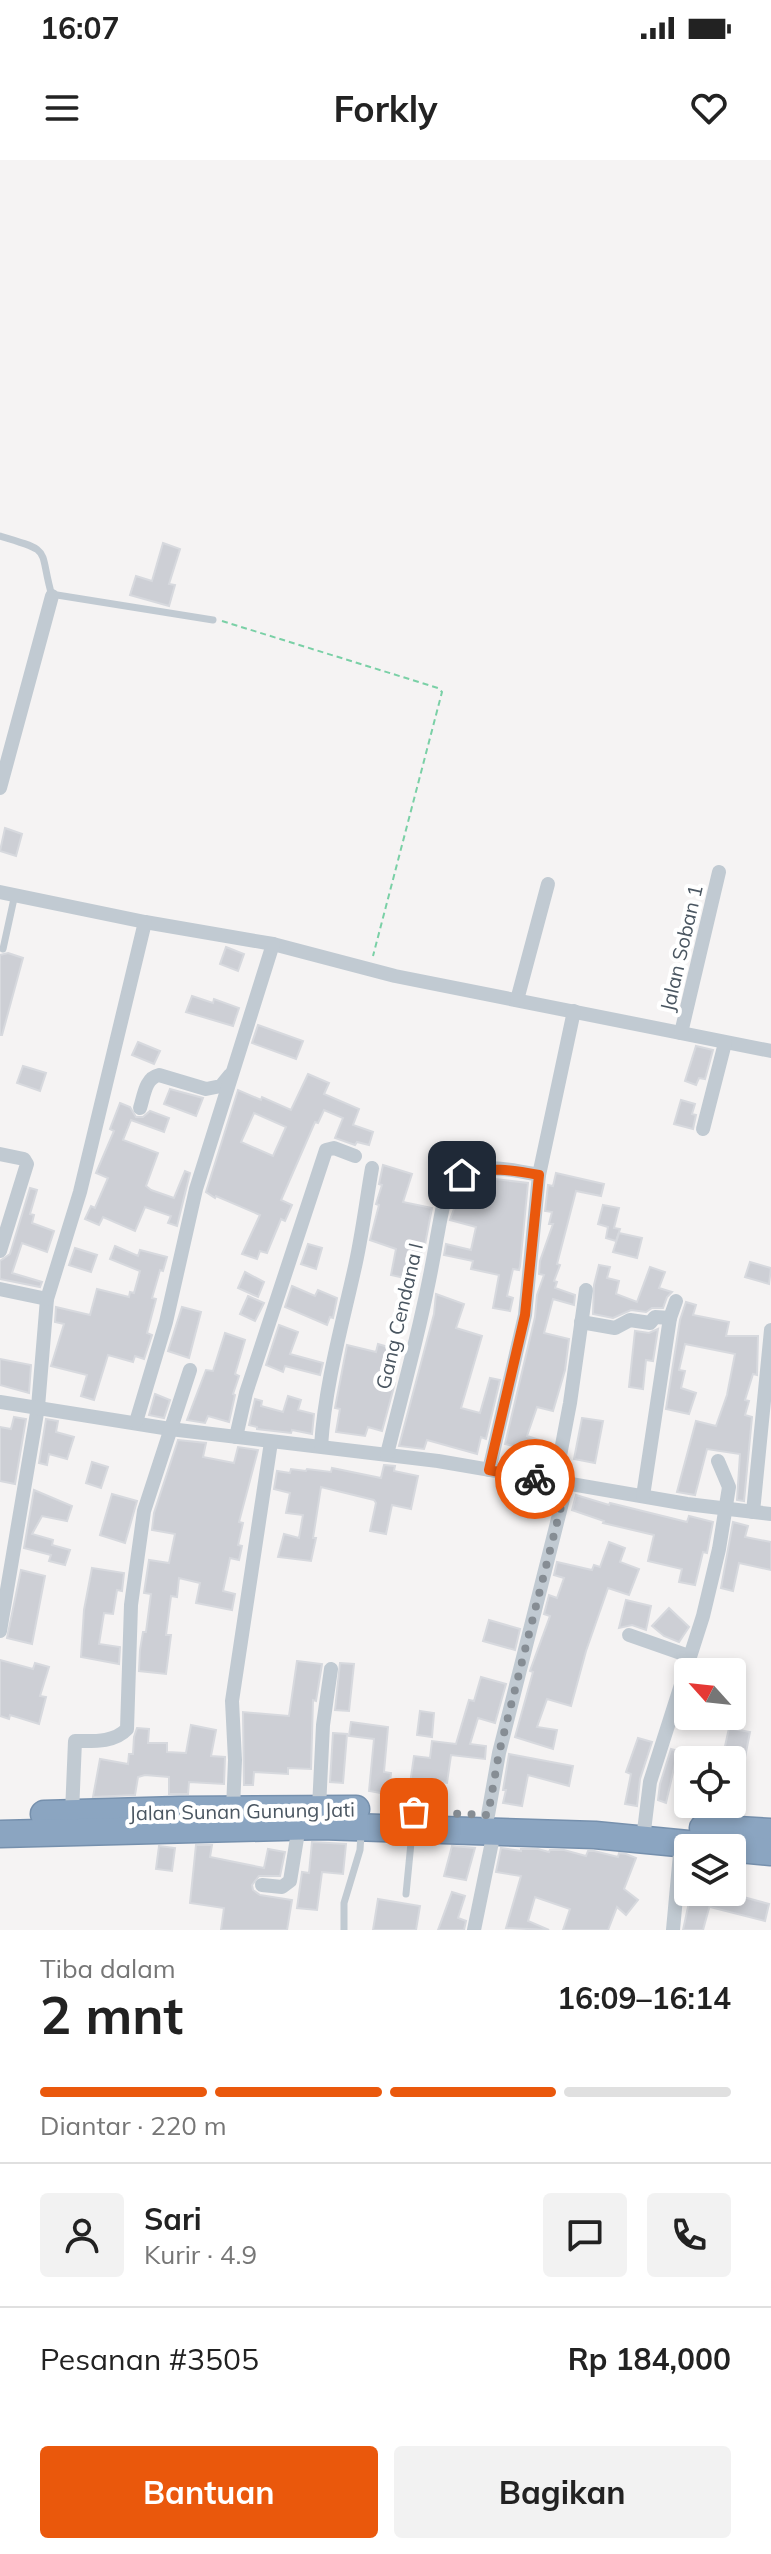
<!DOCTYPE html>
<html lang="id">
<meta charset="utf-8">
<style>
:root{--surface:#fff;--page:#f2f2f2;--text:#222;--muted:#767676;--line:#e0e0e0;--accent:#ea580c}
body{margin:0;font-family:Mulish,sans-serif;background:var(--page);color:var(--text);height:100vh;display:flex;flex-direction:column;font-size:30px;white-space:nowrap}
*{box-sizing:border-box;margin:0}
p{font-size:26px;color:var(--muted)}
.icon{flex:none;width:44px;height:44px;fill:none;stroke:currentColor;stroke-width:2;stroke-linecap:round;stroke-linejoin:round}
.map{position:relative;height:1770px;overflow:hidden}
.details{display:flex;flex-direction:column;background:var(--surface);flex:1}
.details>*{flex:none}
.needle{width:52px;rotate:297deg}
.tools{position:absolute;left:674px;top:1498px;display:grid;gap:16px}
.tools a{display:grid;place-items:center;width:72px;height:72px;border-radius:8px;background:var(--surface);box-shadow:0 4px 12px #0003;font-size:40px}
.pin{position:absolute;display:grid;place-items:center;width:68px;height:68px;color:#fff;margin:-34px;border-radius:16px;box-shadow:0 4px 12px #0006}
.courier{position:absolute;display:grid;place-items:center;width:80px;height:80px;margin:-40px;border:6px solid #ea580c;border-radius:50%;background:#fff;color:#222;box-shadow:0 2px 10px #0007}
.headline em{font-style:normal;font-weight:700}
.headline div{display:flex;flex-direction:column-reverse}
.headline{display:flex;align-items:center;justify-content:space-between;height:136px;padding:0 40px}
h1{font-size:52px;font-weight:700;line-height:60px}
.bar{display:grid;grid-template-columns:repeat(4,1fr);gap:12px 8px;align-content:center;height:96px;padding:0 40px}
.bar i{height:10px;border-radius:6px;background:var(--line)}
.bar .on{background:var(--accent)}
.bar p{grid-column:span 4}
.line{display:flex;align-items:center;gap:20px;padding:0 40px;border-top:2px solid var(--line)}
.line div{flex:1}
.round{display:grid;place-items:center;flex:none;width:84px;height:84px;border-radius:8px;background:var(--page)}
.action{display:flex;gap:16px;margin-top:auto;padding:16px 40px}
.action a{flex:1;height:92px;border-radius:8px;background:var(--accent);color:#fff;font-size:32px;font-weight:700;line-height:92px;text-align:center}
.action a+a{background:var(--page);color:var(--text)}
.status{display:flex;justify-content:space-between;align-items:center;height:56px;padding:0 40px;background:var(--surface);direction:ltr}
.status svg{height:22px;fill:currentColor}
header{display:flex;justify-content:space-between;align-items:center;height:104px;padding:0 40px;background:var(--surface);font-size:36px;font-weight:700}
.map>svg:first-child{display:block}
.building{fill:#cdcfd5;stroke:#d7d9de;stroke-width:2;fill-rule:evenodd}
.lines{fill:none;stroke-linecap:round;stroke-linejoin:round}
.highway-casing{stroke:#7690ad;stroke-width:29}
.path{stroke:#7ad0a6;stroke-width:2;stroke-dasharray:6 4;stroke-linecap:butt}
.lane{stroke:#c1cad2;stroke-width:7}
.street{stroke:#c1cad2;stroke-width:14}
.highway{stroke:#8ba5c1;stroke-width:26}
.done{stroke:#868d94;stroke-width:8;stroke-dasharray:0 14.4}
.route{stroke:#ea580c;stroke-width:10}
.labels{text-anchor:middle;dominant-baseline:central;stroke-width:8;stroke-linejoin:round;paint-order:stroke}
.street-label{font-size:20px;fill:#4a5661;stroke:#fff}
</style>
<div class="status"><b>16:07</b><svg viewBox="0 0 49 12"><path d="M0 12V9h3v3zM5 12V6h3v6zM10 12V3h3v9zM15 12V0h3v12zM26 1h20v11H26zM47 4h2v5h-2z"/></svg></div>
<header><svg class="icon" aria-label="menu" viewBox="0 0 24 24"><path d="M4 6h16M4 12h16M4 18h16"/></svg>Forkly<svg class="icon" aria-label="heart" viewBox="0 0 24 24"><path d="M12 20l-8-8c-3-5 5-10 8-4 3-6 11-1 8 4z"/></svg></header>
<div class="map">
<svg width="771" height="1770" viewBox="0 0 771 1770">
<rect width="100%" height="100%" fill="#f5f3f3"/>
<g class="building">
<polygon points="163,383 180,389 169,424 175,425 169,446 130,435 136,416 152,421"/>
<polygon points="5,668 22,674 16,696 0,691"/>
<polygon points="226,787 244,794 238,811 220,804"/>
<polygon points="8,793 23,798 2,875 0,875 0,795"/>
<polygon points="192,836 213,843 214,839 239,848 233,866 186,852"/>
<polygon points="258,865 303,881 296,899 252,883"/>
<polygon points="138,882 160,891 154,904 132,895"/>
<polygon points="696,886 713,890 705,919 699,918 696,925 685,921"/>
<polygon points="23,906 46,913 40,931 17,923"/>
<path d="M 308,914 L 329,923 L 324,934 L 359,949 L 353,965 L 373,972 L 369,985 L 357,982 L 355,985 L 335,978 L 343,958 L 324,950 L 318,963 L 315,962 L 281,1040 L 292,1045 L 285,1061 L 281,1059 L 267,1093 L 260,1091 L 257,1099 L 242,1094 L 260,1055 L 216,1036 L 215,1038 L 206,1032 L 238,930 L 261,940 L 262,937 L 291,950 ZM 254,953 L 286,967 L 273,996 L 241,982 Z"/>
<polygon points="170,929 203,938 196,956 164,944"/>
<polygon points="681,940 695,944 692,954 696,955 693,969 674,964"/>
<polygon points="120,943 130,947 136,957 143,957 150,951 169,958 164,972 131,960 123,980 158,993 146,1026 151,1030 174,1038 185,1011 190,1013 177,1066 168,1063 171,1056 145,1047 135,1071 103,1057 99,1065 85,1059 91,1046 95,1048 108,1018 96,1013 114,971 110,969"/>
<polygon points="383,1005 412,1014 403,1042 432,1048 424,1090 422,1090 414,1120 391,1115 396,1089 370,1080 379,1045 376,1044 382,1025 379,1024"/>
<polygon points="556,1013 604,1024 601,1036 576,1031 557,1104 560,1105 554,1121 557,1122 555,1128 575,1135 574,1145 553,1139 544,1173 569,1179 565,1210 553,1251 537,1247 527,1276 552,1284 546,1310 525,1304 529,1290 505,1284 535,1157 537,1135 544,1115 539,1114 540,1101 553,1064 549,1064 552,1052 545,1051 548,1025 553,1026"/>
<polygon points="486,1018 528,1023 520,1106 519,1110 513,1109 507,1136 513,1138 510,1151 493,1148 499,1115 471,1109 473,1101 444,1095 446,1084 471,1090 476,1067 450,1060 451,1057 462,1027 469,1022 483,1025"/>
<polygon points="30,1028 37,1030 30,1054 34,1055 32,1063 54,1071 47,1092 22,1083 12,1113 42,1122 40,1127 0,1119 0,1101 10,1094"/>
<polygon points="603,1045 619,1048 614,1068 620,1069 616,1081 606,1078 608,1067 598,1064"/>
<polygon points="619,1073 642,1078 637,1098 613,1092"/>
<polygon points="308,1084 322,1088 316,1109 301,1104"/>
<polygon points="115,1086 138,1096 140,1090 167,1097 163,1111 160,1110 152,1138 156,1139 147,1173 152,1175 144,1199 135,1196 133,1202 108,1195 94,1240 81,1236 87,1215 51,1206 64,1164 55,1162 56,1147 90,1155 97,1129 129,1137 130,1132 134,1133 140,1111 110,1099"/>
<polygon points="75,1088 97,1095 91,1112 69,1105"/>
<polygon points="750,1102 771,1108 769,1124 745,1117"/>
<polygon points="599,1105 610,1107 607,1118 619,1121 616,1134 637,1142 650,1107 665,1112 659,1128 672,1132 667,1137 663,1148 652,1148 646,1152 631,1150 613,1158 593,1154 594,1125"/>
<polygon points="245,1112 264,1122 258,1137 238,1128"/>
<polygon points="292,1126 315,1136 318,1130 337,1138 333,1158 330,1157 327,1165 285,1147"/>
<polygon points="436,1134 464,1144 456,1168 482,1176 461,1248 480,1253 490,1218 500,1220 486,1279 481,1277 477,1294 427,1280 424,1289 399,1286 434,1154"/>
<polygon points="248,1136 264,1143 255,1161 240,1154"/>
<polygon points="686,1142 696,1145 693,1155 729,1162 726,1176 758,1176 757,1215 753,1214 745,1240 749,1241 745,1255 752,1257 744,1341 737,1340 740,1294 707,1289 695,1335 677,1332 696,1261 716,1266 727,1235 735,1194 685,1184 679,1210 685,1211 681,1228 696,1233 689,1254 666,1249 680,1160"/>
<polygon points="182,1147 201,1152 189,1198 168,1191"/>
<polygon points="279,1165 298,1172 290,1194 323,1203 320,1215 285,1206 283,1212 266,1205"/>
<polygon points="658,1169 653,1201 646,1200 643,1229 629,1227 635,1171 649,1173"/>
<polygon points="225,1173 245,1180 235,1214 239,1216 233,1234 235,1235 229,1262 208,1256 205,1263 187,1260 206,1210 213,1211"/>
<polygon points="378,1184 398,1190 389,1221 395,1223 382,1271 368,1267 365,1276 336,1272 340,1249 335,1248 347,1185 376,1192"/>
<polygon points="0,1199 31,1205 29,1233 0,1225"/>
<polygon points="155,1234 170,1240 164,1258 149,1255"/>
<polygon points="288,1236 301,1240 298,1250 314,1254 312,1274 292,1270 291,1273 257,1269 257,1267 249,1265 255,1239 262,1241 261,1246 283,1252"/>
<polygon points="14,1257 26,1259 15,1324 0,1321 0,1267 11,1269"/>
<polygon points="582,1258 603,1261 595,1303 574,1299"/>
<polygon points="46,1259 58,1261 56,1272 74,1277 67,1299 49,1294 47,1305 39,1303"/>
<polygon points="178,1280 206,1283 203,1297 234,1303 238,1287 258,1290 239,1362 243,1363 238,1385 242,1386 239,1400 230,1398 223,1431 235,1434 232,1450 196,1443 200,1423 179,1418 177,1437 171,1436 166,1475 171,1475 166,1514 139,1511 140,1490 143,1472 146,1472 151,1434 144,1433 149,1400 169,1403 175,1374 152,1370 154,1353"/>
<polygon points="92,1302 108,1307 101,1328 86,1323"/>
<polygon points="384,1305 395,1306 394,1311 418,1316 411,1349 392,1345 386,1374 370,1371 376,1343 374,1340 321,1327 313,1378 316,1378 311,1401 278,1397 284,1374 299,1378 303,1355 286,1353 290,1333 274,1329 277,1311 290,1313 291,1309 306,1311 307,1309 331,1312 332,1308 381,1318"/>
<polygon points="34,1330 72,1346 67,1361 42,1356 32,1374 53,1380 52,1385 70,1390 65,1405 49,1401 51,1395 24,1388"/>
<polygon points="112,1334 137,1341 125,1383 100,1375"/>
<polygon points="576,1335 609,1345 610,1343 687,1362 689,1356 713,1362 707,1393 703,1392 695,1425 679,1422 682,1409 648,1401 654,1375 603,1363 604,1361 572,1350"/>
<polygon points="733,1362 748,1366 745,1377 771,1382 771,1410 739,1403 733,1431 721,1428"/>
<polygon points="609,1382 625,1388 620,1402 639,1409 629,1435 608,1428 586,1491 571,1546 547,1539 537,1567 557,1570 553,1589 515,1577 533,1512 530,1511 550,1456 544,1454 549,1435 557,1438 564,1418 554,1415 557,1402 592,1410 594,1405 600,1407"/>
<polygon points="92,1408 124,1413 122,1431 117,1430 113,1454 104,1453 99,1484 120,1487 119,1504 81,1497 84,1450"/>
<polygon points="21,1410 45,1416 32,1484 7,1478"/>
<polygon points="626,1440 651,1446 646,1470 632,1465 619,1468"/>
<polygon points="669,1448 689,1467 679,1482 664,1476 652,1466"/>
<polygon points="489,1460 520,1469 515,1490 483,1481"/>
<polygon points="0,1500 33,1509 35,1503 49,1507 40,1536 46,1537 39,1564 10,1555 9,1559 0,1556"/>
<polygon points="297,1501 322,1504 316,1541 313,1540 311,1609 288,1608 288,1614 254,1612 253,1625 244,1625 243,1552 289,1556"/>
<polygon points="340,1503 354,1504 349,1551 335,1550"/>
<polygon points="481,1517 506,1524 495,1563 478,1558 470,1584 486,1586 485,1599 451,1595 447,1623 424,1620 424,1626 410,1624 414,1596 430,1598 432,1581 456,1584 469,1540 474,1541"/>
<polygon points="420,1551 434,1553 432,1577 417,1575"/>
<polygon points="351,1562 388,1567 384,1612 391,1613 390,1623 394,1623 392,1635 369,1631 374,1579 349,1576"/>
<polygon points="191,1565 216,1570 211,1596 225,1597 224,1624 189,1622 188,1634 169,1634 169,1617 145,1615 138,1617 135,1635 93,1637 100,1599 128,1604 129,1594 133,1594 134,1577 137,1568 149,1569 148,1583 167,1583 167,1592 186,1593"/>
<polygon points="729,1568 750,1572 737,1638 732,1637 732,1600 722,1600"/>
<polygon points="333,1573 347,1574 343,1623 330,1622"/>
<polygon points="638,1578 652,1582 640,1619 637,1646 625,1644 631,1614 626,1612"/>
<polygon points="671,1589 678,1591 666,1643 658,1640 660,1624"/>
<polygon points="509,1594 573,1606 569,1626 528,1615 522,1646 503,1643 506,1630 503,1630"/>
<polygon points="312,1682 346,1684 343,1714 322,1712 317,1750 297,1748 302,1712 309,1713"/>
<polygon points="196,1685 212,1685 210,1697 264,1708 268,1689 285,1692 280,1716 259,1716 252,1725 253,1730 260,1735 292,1740 287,1770 221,1770 224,1748 190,1743"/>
<polygon points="159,1686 175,1688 172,1711 156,1709"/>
<polygon points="452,1686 475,1688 466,1720 444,1716"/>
<polygon points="501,1688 521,1691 521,1689 538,1689 549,1692 550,1690 564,1690 586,1696 588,1691 594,1691 618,1697 619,1693 626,1694 636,1698 624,1729 638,1740 626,1755 617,1747 608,1770 563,1770 570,1749 535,1737 528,1761 549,1770 506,1768 521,1716 496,1712"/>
<polygon points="452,1732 465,1736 458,1758 466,1761 464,1770 438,1770"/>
<polygon points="712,1732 725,1732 769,1744 765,1761 710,1747 711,1741 703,1770 683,1770 691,1733 711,1739"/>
<polygon points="378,1739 420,1746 416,1770 373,1770"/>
</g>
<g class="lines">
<g class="highway-casing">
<g id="highway">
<polyline points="44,1654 179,1650 356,1649"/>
<polyline points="703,1668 771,1672"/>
<polyline points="0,1674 321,1666 595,1675 771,1692"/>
</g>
</g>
<polyline class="path" points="222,461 438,528 442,532 373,796"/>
<g class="lane">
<path d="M 0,376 C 54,392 38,387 52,436 L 57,435 L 213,460"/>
<polyline points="3,789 15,734"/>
<polyline points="406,1734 414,1652"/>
<polyline points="344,1770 344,1743 360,1690 361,1674"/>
</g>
<g class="street">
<polyline points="0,628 52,436"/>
<polyline points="0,732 145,762 273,784 395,816 771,891"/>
<polyline points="517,840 548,724"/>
<polyline points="681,873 719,712"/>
<path d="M 140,948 C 144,936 145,918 159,915 L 206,929 L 221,926 L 230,915"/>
<polyline points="703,969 725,883"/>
<polyline points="0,994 24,999 27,1004 0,1091"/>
<polyline points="0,1129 47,1139 38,1247 0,1471"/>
<polyline points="47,1139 80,1032 145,762"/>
<polyline points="581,1162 615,1168 630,1160 650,1163 655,1157 670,1158"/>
<polyline points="0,1242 170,1269 438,1301 687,1344 771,1354"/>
<polyline points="136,1262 166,1162 196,1029 273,784"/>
<polyline points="236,1277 246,1233 326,990 334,988 355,996"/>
<path d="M 321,1286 C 325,1226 341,1169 354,1111 C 362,1077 366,1042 372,1008"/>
<path d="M 387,1294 C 405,1222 425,1151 437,1077 C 440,1063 444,1028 455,1019 C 478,1001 514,1010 539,1015"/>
<polyline points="489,1310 525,1155 539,1015 574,851"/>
<polyline points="555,1322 570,1243 586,1130"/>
<polyline points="643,1336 670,1158 676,1141"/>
<polyline points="753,1352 771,1170"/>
<polyline points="629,1475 689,1496"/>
<polyline points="319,1648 323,1565 331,1509"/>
<polyline points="233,1649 235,1600 232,1541 271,1282"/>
<path d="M 72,1653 L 75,1581 C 92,1581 114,1583 127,1569 L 131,1445 L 144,1351 L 190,1210"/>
<polyline points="488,1655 499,1593 567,1323"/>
<polyline points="643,1679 650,1622 703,1456 719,1389 729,1327 718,1301"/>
<polyline points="262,1725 282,1727 290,1721 299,1666"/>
<polyline points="474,1770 494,1672"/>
<polyline points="673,1770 681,1683"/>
</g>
<use href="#highway" class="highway"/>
</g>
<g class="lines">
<polyline class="done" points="414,1652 488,1655 499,1593 567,1323 535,1319"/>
<path class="route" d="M 462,1015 C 488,1006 513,1010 539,1015 L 525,1155 L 489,1310 L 535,1319"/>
</g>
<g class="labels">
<g class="street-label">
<text transform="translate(681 788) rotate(-77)">Jalan Soban 1</text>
<text transform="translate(399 1156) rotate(-77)">Gang Cendana I</text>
<text transform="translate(242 1651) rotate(-1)">Jalan Sunan Gunung Jati</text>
</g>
</g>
</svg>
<div class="tools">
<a><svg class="needle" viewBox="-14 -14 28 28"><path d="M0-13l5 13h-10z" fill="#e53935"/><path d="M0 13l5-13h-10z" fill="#767676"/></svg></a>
<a><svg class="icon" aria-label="locate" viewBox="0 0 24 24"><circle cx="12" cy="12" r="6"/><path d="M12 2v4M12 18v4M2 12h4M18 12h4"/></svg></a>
<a><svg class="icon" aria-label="layers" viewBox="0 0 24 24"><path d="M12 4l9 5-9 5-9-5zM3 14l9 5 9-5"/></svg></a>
</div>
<div class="pin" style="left:414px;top:1652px;background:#ea580c"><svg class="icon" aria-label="bag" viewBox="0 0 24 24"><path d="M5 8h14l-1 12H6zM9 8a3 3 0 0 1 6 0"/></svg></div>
<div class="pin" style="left:462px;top:1015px;background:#1f2937"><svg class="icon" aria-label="home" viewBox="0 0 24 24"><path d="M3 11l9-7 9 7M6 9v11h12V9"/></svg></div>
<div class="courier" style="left:535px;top:1319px"><svg class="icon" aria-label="bike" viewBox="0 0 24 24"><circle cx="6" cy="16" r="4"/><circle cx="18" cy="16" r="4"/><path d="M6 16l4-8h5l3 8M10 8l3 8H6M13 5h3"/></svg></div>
</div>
<section class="details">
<div class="headline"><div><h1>2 mnt</h1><p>Tiba dalam</p></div><em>16:09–16:14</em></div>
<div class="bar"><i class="on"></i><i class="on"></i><i class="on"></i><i></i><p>Diantar · 220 m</p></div>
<div class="line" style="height:144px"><a class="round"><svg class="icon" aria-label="person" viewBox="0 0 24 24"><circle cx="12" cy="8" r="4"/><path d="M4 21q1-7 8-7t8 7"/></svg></a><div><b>Sari</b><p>Kurir · 4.9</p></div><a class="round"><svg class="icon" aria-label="chat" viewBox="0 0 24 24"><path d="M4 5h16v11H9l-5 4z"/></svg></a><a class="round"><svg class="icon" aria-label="phone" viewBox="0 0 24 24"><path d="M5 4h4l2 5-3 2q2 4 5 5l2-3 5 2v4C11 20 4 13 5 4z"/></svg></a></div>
<div class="line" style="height:104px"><div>Pesanan #3505</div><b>Rp 184,000</b></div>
<div class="action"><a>Bantuan</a><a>Bagikan</a></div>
</section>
